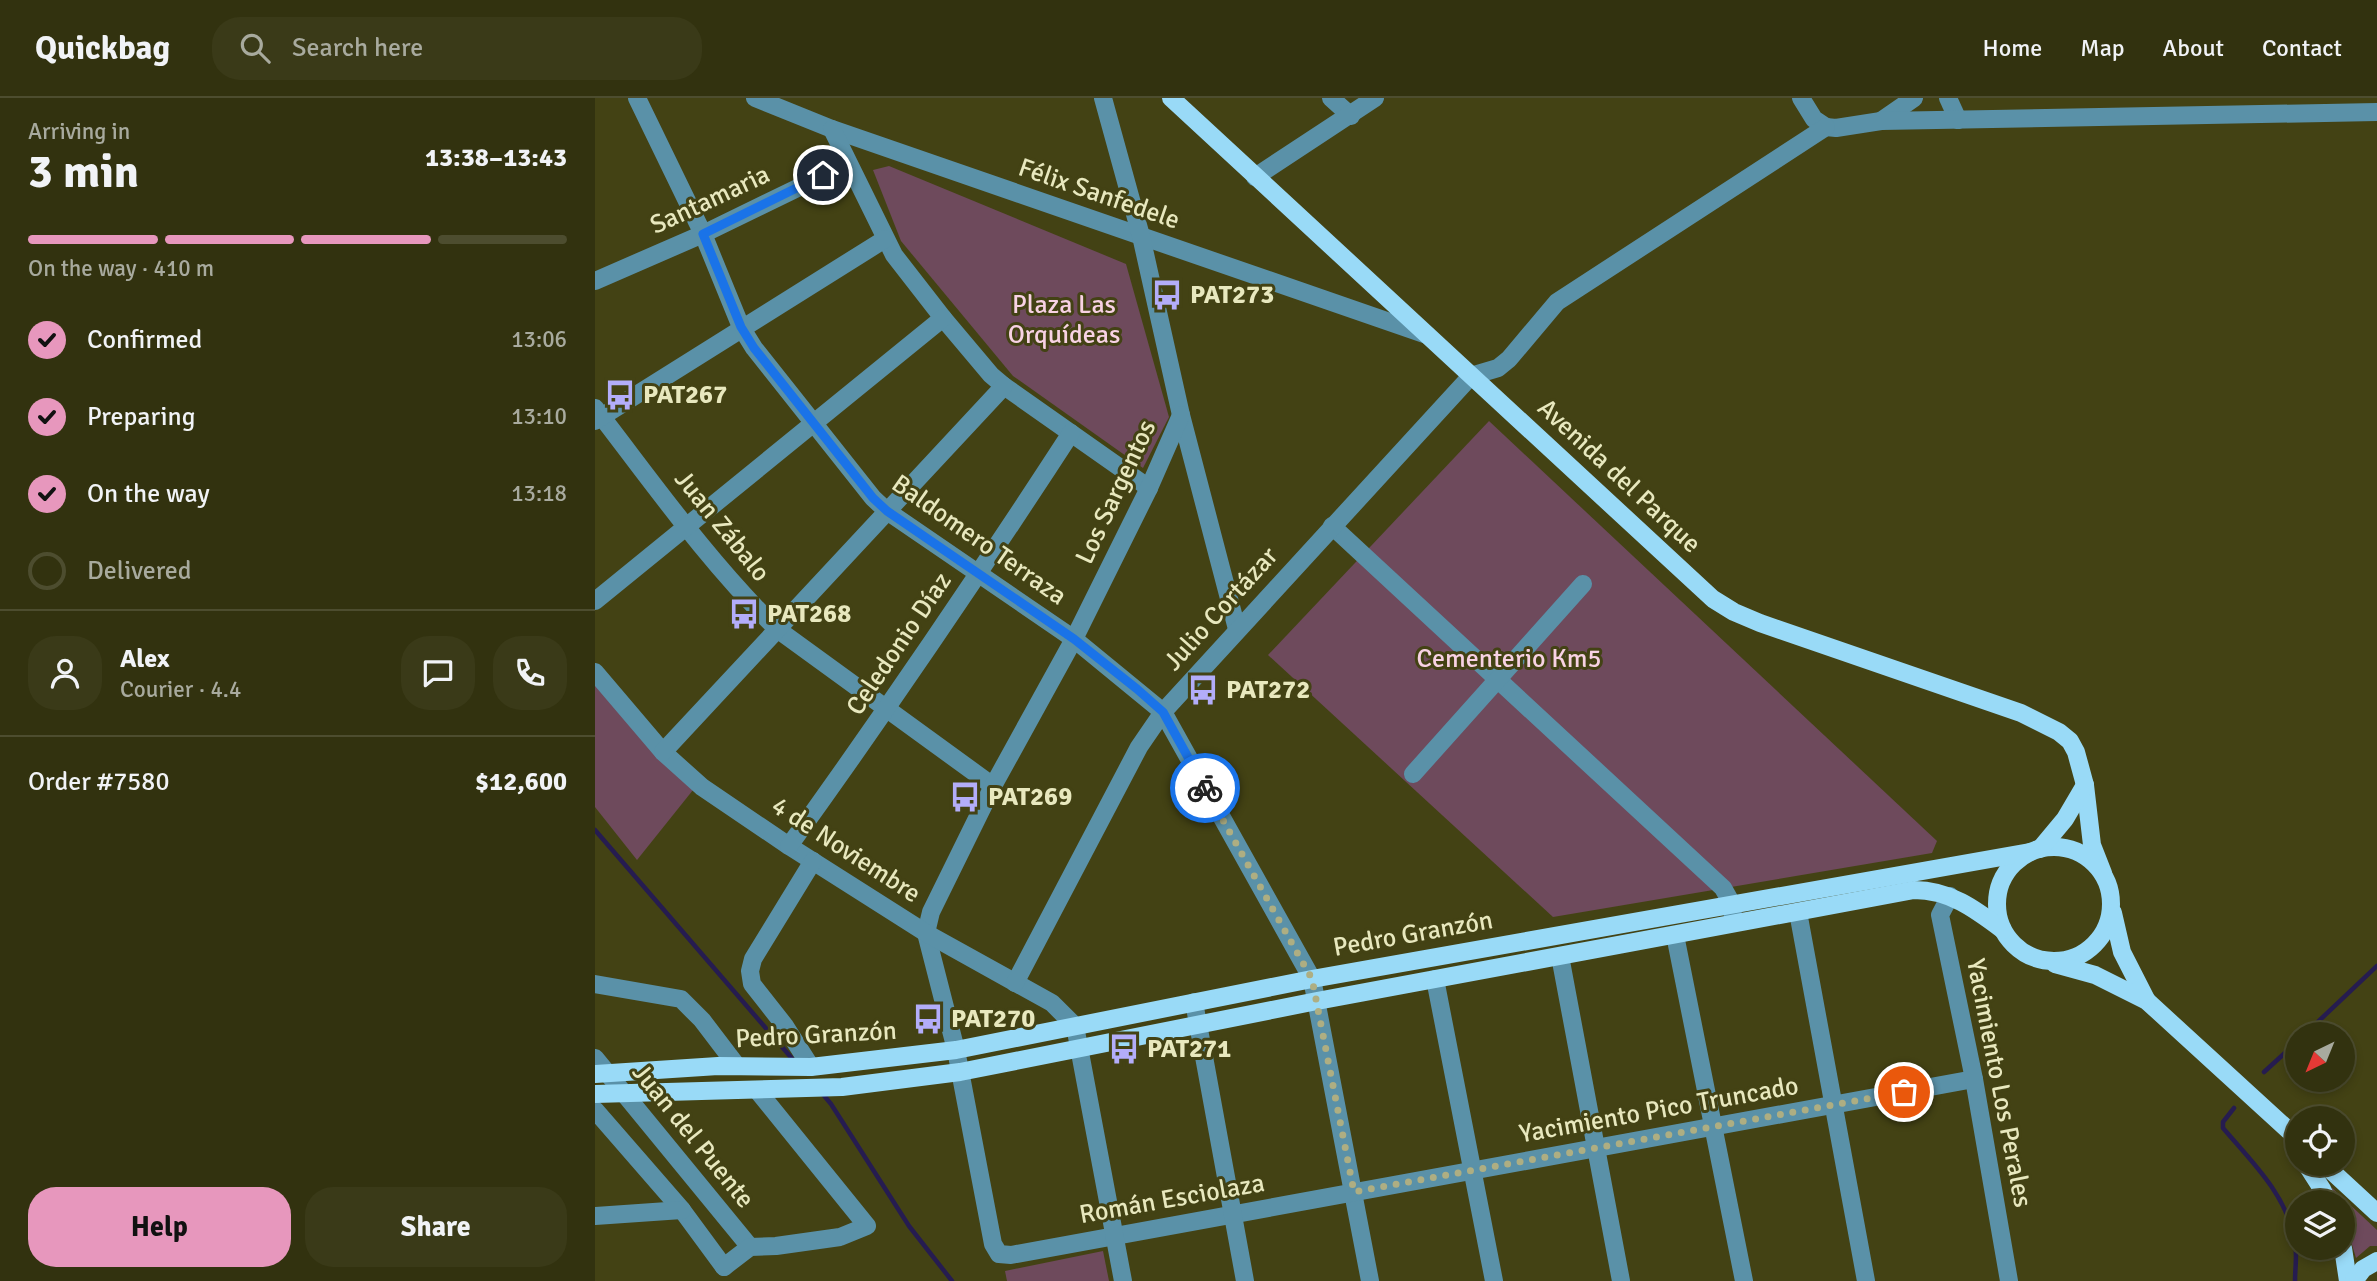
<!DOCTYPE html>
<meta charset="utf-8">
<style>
:root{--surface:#32320f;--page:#3a3a18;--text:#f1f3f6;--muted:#a8aa9e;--line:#4d4d2f;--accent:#e797bd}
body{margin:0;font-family:Signika,sans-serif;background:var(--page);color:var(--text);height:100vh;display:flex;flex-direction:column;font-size:26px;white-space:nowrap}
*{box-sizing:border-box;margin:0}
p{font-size:23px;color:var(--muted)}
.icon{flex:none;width:38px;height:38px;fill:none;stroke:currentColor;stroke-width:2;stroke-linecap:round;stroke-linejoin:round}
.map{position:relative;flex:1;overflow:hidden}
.drawer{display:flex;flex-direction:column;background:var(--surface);width:595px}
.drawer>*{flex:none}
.needle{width:46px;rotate:223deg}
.buttons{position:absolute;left:1690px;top:924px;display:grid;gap:14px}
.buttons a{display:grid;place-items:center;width:70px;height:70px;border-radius:50%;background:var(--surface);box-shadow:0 4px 10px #0003,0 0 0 2px var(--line);font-size:35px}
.pin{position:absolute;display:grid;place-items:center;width:60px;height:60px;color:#fff;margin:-30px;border:4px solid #fff;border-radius:50%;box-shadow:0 2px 7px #0007}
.courier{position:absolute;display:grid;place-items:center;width:70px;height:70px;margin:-35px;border:5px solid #1a73e8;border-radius:50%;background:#fff;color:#222;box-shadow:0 2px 9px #0007}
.overview em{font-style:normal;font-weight:800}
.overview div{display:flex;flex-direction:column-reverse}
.overview{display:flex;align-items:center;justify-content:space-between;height:119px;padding:0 28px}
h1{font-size:46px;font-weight:800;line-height:52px}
.bar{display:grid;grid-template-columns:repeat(4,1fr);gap:10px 7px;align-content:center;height:84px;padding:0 28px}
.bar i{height:9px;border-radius:5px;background:var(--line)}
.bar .on{background:var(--accent)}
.bar p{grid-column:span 4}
.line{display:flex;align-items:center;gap:18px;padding:0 28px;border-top:2px solid var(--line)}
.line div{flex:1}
.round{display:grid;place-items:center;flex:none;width:74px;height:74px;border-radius:28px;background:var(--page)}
ol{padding:0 28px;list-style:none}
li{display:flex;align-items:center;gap:21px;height:77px}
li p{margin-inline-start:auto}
li .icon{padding:7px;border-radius:50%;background:var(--accent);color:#111;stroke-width:4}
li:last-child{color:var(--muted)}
li i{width:38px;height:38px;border:4px solid var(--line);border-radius:50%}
.cta{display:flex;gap:14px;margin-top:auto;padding:14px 28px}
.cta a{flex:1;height:80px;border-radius:28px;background:var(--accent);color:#111;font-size:28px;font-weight:800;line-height:80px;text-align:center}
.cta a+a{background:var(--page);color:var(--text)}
header{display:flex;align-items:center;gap:42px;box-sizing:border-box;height:98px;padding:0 35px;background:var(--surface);border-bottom:2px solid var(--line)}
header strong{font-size:33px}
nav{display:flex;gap:38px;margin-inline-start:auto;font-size:24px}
.search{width:490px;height:63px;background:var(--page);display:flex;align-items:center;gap:18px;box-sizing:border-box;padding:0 24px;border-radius:28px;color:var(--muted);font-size:26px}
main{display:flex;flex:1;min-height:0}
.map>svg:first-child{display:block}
.green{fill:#6e4a5c}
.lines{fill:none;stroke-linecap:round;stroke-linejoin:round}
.stream{stroke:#261c50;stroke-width:4.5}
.minor{stroke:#5a91a8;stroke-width:18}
.major{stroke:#99daf7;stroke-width:18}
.done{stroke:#aeae82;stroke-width:7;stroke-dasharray:0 12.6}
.route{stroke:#1a73e8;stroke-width:9}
.labels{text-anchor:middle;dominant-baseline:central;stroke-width:6;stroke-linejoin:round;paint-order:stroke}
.street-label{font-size:26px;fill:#e8e8be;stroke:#434214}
.poi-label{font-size:26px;font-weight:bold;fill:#e8e8be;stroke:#434214;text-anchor:start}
.park-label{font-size:26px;fill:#f8d2e4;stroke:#434214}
</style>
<header>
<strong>Quickbag</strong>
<div class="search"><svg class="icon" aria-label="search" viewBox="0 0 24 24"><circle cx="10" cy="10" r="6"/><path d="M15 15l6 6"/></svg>Search here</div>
<nav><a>Home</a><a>Map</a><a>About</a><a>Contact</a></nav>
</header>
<main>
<section class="drawer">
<div class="overview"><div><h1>3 min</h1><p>Arriving in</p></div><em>13:38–13:43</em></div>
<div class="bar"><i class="on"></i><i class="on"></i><i class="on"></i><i></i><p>On the way · 410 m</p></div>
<ol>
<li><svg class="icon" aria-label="check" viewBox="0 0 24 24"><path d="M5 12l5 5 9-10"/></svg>Confirmed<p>13:06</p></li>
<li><svg class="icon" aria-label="check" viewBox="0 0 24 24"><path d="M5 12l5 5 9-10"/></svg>Preparing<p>13:10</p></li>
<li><svg class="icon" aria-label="check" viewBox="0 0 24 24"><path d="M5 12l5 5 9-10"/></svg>On the way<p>13:18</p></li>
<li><i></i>Delivered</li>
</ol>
<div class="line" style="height:126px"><a class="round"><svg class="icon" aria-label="person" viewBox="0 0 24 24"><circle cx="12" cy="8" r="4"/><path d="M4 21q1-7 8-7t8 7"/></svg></a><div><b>Alex</b><p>Courier · 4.4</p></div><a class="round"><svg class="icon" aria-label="chat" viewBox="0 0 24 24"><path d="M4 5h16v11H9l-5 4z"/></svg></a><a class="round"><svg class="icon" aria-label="phone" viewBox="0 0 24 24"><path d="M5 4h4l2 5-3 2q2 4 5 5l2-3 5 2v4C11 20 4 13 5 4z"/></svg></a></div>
<div class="line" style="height:91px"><div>Order #7580</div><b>$12,600</b></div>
<div class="cta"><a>Help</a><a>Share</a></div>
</section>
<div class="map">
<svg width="1782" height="1183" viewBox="0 0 1782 1183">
<rect width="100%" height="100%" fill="#434214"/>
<g class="green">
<polygon points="294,68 531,166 574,319 548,370 418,278 306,143 278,72"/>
<polygon points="894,323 1342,743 1337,755 958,819 673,557"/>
<polygon points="0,581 102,687 42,762 0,709"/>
<polygon points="1736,1089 1782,1132 1782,1148 1775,1148 1761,1160 1748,1117 1748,1104 1743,1104"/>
<polygon points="508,1153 514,1183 412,1183 410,1173"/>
</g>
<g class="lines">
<g class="stream">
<polyline points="0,732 200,964"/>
<polyline points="1710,936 1782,868"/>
<polyline points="1669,974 1703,943"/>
<polyline points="226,994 236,1006 314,1128 357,1183"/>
<path d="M 1639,1010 L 1628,1024 L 1628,1030 C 1656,1063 1690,1095 1699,1139 C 1703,1154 1700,1168 1700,1183"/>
</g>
<g class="minor">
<polyline points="42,0 108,136 146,229 159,250 278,400 292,413 479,541 568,614 717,881 775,1183"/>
<polyline points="160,0 237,31 832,237"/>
<polyline points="508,0 546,138 586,317 642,531"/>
<polyline points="736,0 756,18"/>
<polyline points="1206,0 1219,21 1231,29"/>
<polyline points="1353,0 1363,22"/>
<polyline points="1286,23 1319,0"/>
<polyline points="1231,29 1241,30 1286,23 1782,14"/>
<polyline points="237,31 299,157 348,220 396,277 409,288 554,390"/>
<polyline points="660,79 780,0"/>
<polyline points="0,183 108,136 252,66"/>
<path d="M 0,310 C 58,385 114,465 182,531 L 398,688"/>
<polyline points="586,317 554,390 479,541 398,688 336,814 331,835 361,952 398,1146 404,1156 416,1157 1379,981"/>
<polyline points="0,323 290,141"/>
<polyline points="737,428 1128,790 1137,806 1138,819"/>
<polyline points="0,503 348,220"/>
<polyline points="0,574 68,654 107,689 194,748 331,835 457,905 480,928 528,1183"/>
<polyline points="68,654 409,288"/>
<polyline points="818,676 988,486"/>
<path d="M 194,748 C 292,612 385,475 476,335"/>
<polyline points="1355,798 1345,817 1379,981 1414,1183"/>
<polyline points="1203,814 1271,1183"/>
<polyline points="1080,837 1149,1183"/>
<polyline points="965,858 1026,1183"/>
<polyline points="840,881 899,1183"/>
<polyline points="420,885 544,649 568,614 876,278 903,270 914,261 962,204 1231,29"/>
<polyline points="0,886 86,901 107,922 142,968"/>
<polyline points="599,904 650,1183"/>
<polyline points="0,960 155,1149"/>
<polyline points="216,969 190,928 157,886 155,873 158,861 218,763"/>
<polyline points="0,1012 87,1112 129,1169"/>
<polyline points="0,1118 87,1112"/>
<polyline points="129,1169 155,1149 181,1148 245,1139 272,1128 162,992"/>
</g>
<g class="major">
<polyline points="576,0 1118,501 1139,514 1165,525 1426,615 1464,634 1475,643 1481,654 1490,687 1497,747 1508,775"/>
<circle cx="1459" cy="806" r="57"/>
<polyline points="1445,751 1470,721 1490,687"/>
<polyline points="1518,815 1527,854 1552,903"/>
<polyline points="1460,866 1500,877 1552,903 1703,1041"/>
<polyline points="0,976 123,968 216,969 361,952 717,881 1435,754"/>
<path d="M 0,996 L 247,989 L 365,974 L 722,903 L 1319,792 C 1355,792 1380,811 1408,832"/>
<polyline points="1711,1066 1727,1091 1733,1104"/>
<polyline points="1729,1066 1782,1115"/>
<polyline points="1748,1150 1753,1183"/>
<polyline points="1759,1183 1768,1171 1782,1163"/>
</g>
</g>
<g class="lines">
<polyline class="done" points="610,690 717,881 759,1094 1309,994"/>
<polyline class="route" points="228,77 108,136 146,229 159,250 278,400 292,413 479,541 542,591 568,614 610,690"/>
</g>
<defs>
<g id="bus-bare" transform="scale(2.415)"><path d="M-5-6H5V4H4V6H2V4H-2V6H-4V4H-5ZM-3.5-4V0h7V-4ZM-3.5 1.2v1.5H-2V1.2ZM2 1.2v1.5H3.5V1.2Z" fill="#b3adf9" stroke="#434214" stroke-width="2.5" paint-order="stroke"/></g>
</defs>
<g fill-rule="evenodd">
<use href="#bus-bare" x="572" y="197"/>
<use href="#bus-bare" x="25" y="297"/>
<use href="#bus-bare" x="149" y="516"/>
<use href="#bus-bare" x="608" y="592"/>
<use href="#bus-bare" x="370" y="699"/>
<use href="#bus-bare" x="333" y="921"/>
<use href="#bus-bare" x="529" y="951"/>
</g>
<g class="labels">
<g class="street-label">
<text transform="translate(504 96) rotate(19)">Félix Sanfedele</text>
<text transform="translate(115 102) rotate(-25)">Santamaria</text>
<text transform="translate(1024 378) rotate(43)">Avenida del Parque</text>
<text transform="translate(521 394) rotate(-65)">Los Sargentos</text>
<text transform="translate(127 428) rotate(51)">Juan Zábalo</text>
<text transform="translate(384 442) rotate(35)">Baldomero Terraza</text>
<text transform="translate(626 511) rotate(-48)">Julio Cortázar</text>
<text transform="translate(304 546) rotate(-56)">Celedonio Díaz</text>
<text transform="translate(251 752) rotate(33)">4 de Noviembre</text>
<text transform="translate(818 836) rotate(-10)">Pedro Granzón</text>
<text transform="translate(221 937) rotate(-3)">Pedro Granzón</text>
<text transform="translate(1404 985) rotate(79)">Yacimiento Los Perales</text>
<text transform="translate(1064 1012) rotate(-10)">Yacimiento Pico Truncado</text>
<text transform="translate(98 1038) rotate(51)">Juan del Puente</text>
<text transform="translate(577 1101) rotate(-10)">Román Esciolaza</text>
</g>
<g class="poi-label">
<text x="595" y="197">PAT273</text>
<text x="48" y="297">PAT267</text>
<text x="172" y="516">PAT268</text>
<text x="631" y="592">PAT272</text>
<text x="393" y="699">PAT269</text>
<text x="356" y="921">PAT270</text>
<text x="552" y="951">PAT271</text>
</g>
<g class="park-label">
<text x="469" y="207">Plaza Las<tspan x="469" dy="30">Orquídeas</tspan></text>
<text x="914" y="561">Cementerio Km5</text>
</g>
</g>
</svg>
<div class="buttons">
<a><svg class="needle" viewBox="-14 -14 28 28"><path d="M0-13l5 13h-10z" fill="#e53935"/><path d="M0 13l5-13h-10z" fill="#a8aa9e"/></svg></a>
<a><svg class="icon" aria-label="locate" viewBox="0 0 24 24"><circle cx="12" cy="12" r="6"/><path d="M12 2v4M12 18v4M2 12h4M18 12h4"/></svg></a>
<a><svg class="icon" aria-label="layers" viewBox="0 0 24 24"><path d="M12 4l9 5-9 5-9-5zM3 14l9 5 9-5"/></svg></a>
</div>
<div class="pin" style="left:1309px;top:994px;background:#ea580c"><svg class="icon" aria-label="bag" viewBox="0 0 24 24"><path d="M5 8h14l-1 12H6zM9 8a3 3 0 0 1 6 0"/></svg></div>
<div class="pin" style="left:228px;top:77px;background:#1f2937"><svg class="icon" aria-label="home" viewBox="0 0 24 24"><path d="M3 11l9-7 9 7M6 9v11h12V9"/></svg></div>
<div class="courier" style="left:610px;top:690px"><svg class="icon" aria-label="bike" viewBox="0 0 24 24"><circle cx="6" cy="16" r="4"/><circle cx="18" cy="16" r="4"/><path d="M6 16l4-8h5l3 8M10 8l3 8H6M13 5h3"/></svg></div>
</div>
</main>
